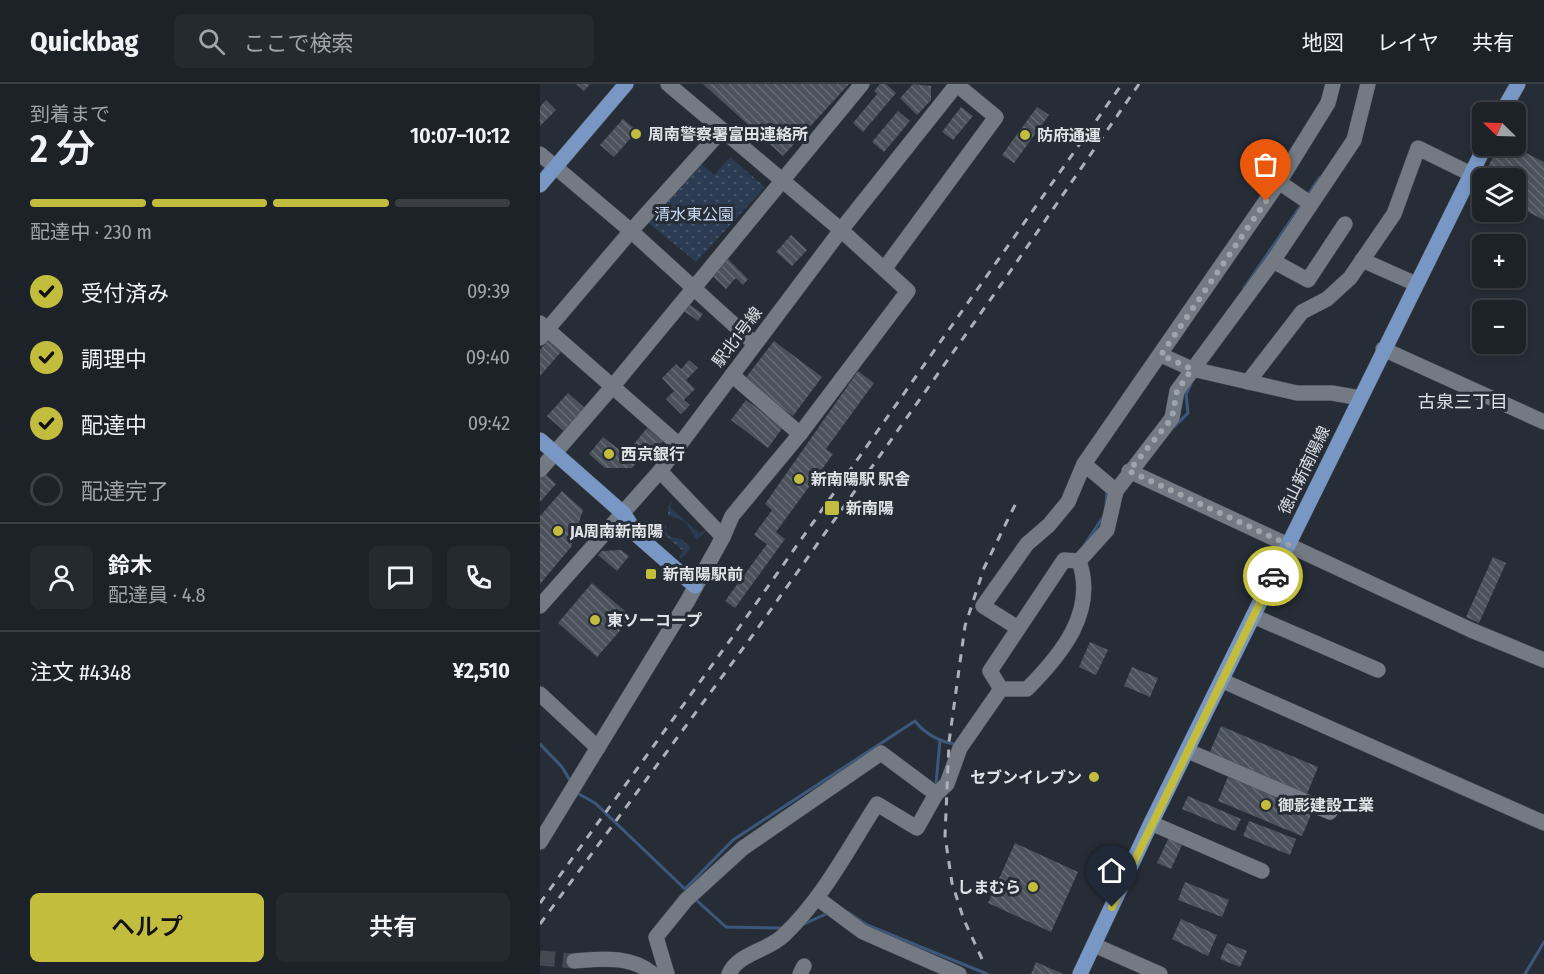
<!DOCTYPE html>
<html lang="ja">
<meta charset="utf-8">
<style>
:root{--surface:#1d2228;--page:#252a30;--text:#f1f3f6;--muted:#a0a4a8;--line:#3b3f45;--accent:#c3bd3e}
body{margin:0;font-family:"Fira Sans Condensed","Noto Sans JP",sans-serif;background:var(--page);color:var(--text);height:100vh;display:flex;flex-direction:column;font-size:22px;white-space:nowrap}
*{box-sizing:border-box;margin:0}
p{font-size:20px;color:var(--muted)}
.icon{flex:none;width:33px;height:33px;fill:none;stroke:currentColor;stroke-width:2;stroke-linecap:round;stroke-linejoin:round}
.map{position:relative;flex:1;overflow:hidden}
.drawer{display:flex;flex-direction:column;background:var(--surface);width:540px}
.drawer>*{flex:none}
.needle{width:39px;rotate:293deg}
.tools{position:absolute;left:932px;top:18px;display:grid;gap:12px}
.tools a{display:grid;place-items:center;width:54px;height:54px;border-radius:9px;background:var(--surface);box-shadow:0 3px 9px #0003,0 0 0 2px var(--line);font-size:30px}
.pin{position:absolute;display:grid;place-items:center;width:51px;height:51px;color:#fff;margin:-62px -26px;border-radius:50% 50% 50% 0;rotate:-45deg;box-shadow:0 0 6px #0007}
.pin .icon{rotate:45deg}
.courier{position:absolute;display:grid;place-items:center;width:60px;height:60px;margin:-30px;border:4px solid #c3bd3e;border-radius:50%;background:#fff;color:#222;box-shadow:0 2px 8px #0007}
.overview em{font-style:normal;font-weight:600}
.overview div{display:flex;flex-direction:column-reverse}
.overview{display:flex;align-items:center;justify-content:space-between;height:102px;padding:0 30px}
h1{font-size:39px;font-weight:600;line-height:45px}
.bar{display:grid;grid-template-columns:repeat(4,1fr);gap:9px 6px;align-content:center;height:72px;padding:0 30px}
.bar i{height:8px;border-radius:4px;background:var(--line)}
.bar .current{background:var(--accent)}
.bar p{grid-column:span 4}
.line{display:flex;align-items:center;gap:15px;padding:0 30px;border-top:2px solid var(--line)}
.line div{flex:1}
.round{display:grid;place-items:center;flex:none;width:63px;height:63px;border-radius:9px;background:var(--page)}
ol{padding:0 30px;list-style:none}
li{display:flex;align-items:center;gap:18px;height:66px}
li p{margin-inline-start:auto}
li .icon{padding:6px;border-radius:50%;background:var(--accent);color:#111;stroke-width:4}
li:last-child{color:var(--muted)}
li i{width:33px;height:33px;border:3px solid var(--line);border-radius:50%}
.primary-button{display:flex;gap:12px;margin-top:auto;padding:12px 30px}
.primary-button a{flex:1;height:69px;border-radius:9px;background:var(--accent);color:#111;font-size:24px;font-weight:600;line-height:69px;text-align:center}
.primary-button a+a{background:var(--page);color:var(--text)}
header{display:flex;align-items:center;gap:36px;box-sizing:border-box;height:84px;padding:0 30px;background:var(--surface);border-bottom:2px solid var(--line)}
header strong{font-size:28px}
nav{display:flex;gap:33px;margin-inline-start:auto;font-size:21px}
.search{width:420px;height:54px;background:var(--page);display:flex;align-items:center;gap:15px;box-sizing:border-box;padding:0 21px;border-radius:9px;color:var(--muted);font-size:22px}
main{display:flex;flex:1;min-height:0}
.map>svg:first-child{display:block}
.green{fill:url(#green-dots)}
.lines{fill:none;stroke-linecap:round;stroke-linejoin:round}
.stream{stroke:#3d587d;stroke-width:3}
.building{fill:url(#building-back-hatch)}
.minor-tunnel{stroke:#434851;stroke-width:15;stroke-dasharray:15 8;stroke-linecap:butt}
.minor-casing{stroke:#464b52;stroke-width:16}
.major-casing{stroke:#464b52;stroke-width:16}
.minor{stroke:#737a84;stroke-width:15}
.major{stroke:#7897c4;stroke-width:15}
.rail{stroke:#acb1b7;stroke-width:3;stroke-dasharray:8 8;stroke-linecap:butt}
.done{stroke:#9fa4aa;stroke-width:6;stroke-dasharray:0 10.8}
.route{stroke:#c3bd3e;stroke-width:8}
.poi-dot{fill:#c3bd3e;stroke:#272d36;stroke-width:2}
.labels{text-anchor:middle;dominant-baseline:central;stroke-width:6;stroke-linejoin:round;paint-order:stroke}
.poi-label{font-size:16px;font-weight:bold;fill:#e0e4e9;stroke:#272d36;text-anchor:start}
.park-label{font-size:16px;fill:#c9dbf4;stroke:#272d36}
.street-label{font-size:16px;fill:#e0e4e9;stroke:#272d36}
.neighbourhood-label{font-size:18px;fill:#e0e4e9;stroke:#272d36}
</style>
<header>
<strong>Quickbag</strong>
<div class="search"><svg class="icon" aria-label="search" viewBox="0 0 24 24"><circle cx="10" cy="10" r="6"/><path d="M15 15l6 6"/></svg>ここで検索</div>
<nav><a>地図</a><a>レイヤ</a><a>共有</a></nav>
</header>
<main>
<section class="drawer">
<div class="overview"><div><h1>2 分</h1><p>到着まで</p></div><em>10:07–10:12</em></div>
<div class="bar"><i class="current"></i><i class="current"></i><i class="current"></i><i></i><p>配達中 · 230 m</p></div>
<ol>
<li><svg class="icon" aria-label="check" viewBox="0 0 24 24"><path d="M5 12l5 5 9-10"/></svg>受付済み<p>09:39</p></li>
<li><svg class="icon" aria-label="check" viewBox="0 0 24 24"><path d="M5 12l5 5 9-10"/></svg>調理中<p>09:40</p></li>
<li><svg class="icon" aria-label="check" viewBox="0 0 24 24"><path d="M5 12l5 5 9-10"/></svg>配達中<p>09:42</p></li>
<li><i></i>配達完了</li>
</ol>
<div class="line" style="height:108px"><a class="round"><svg class="icon" aria-label="person" viewBox="0 0 24 24"><circle cx="12" cy="8" r="4"/><path d="M4 21q1-7 8-7t8 7"/></svg></a><div><b>鈴木</b><p>配達員 · 4.8</p></div><a class="round"><svg class="icon" aria-label="chat" viewBox="0 0 24 24"><path d="M4 5h16v11H9l-5 4z"/></svg></a><a class="round"><svg class="icon" aria-label="phone" viewBox="0 0 24 24"><path d="M5 4h4l2 5-3 2q2 4 5 5l2-3 5 2v4C11 20 4 13 5 4z"/></svg></a></div>
<div class="line" style="height:78px"><div>注文 #4348</div><b>¥2,510</b></div>
<div class="primary-button"><a>ヘルプ</a><a>共有</a></div>
</section>
<div class="map">
<svg width="1004" height="890" viewBox="0 0 1004 890">
<defs>
<pattern id="green-dots" width="8" height="8" patternUnits="userSpaceOnUse" patternTransform="scale(1.5)"><rect width="8" height="8" fill="#2b3b51"/><path d="M2 2h.1M6 6h.1" fill="none" stroke="#49576a" stroke-width="1.8" stroke-linecap="round"/></pattern>
<pattern id="building-back-hatch" width="6" height="6" patternUnits="userSpaceOnUse" patternTransform="scale(1.5)"><rect width="6" height="6" fill="#4c525c"/><path d="M-1 5l2 2M0 0l6 6M5-1l2 2" fill="none" stroke="#666b73"/></pattern>
</defs>
<rect width="100%" height="100%" fill="#272d36"/>
<g class="green">
<polygon points="190,73 225,103 156,178 104,135 157,76 174,91"/>
<polygon points="133,416 130,423 159,449 168,445 157,456 145,438 128,431 128,423"/>
<polygon points="115,436 120,442 127,441 126,448 130,453 142,455 151,464 141,475 139,473 143,467 114,441 107,446"/>
</g>
<g class="lines">
<g class="stream">
<polyline points="767,112 780,93"/>
<polyline points="704,204 762,120"/>
<polyline points="634,343 648,329 646,310 651,300"/>
<polyline points="566,421 567,407"/>
<polyline points="545,460 563,433"/>
<polyline points="0,660 22,683 31,698"/>
<polyline points="396,700 400,656"/>
<polyline points="37,709 55,719 146,806"/>
<path d="M 145,805 L 193,756 L 375,637 C 384,649 401,659 416,660"/>
<polyline points="155,815 186,843 243,844"/>
<polyline points="309,829 327,841 447,890"/>
<polyline points="264,840 288,829"/>
<polyline points="985,890 1004,858"/>
</g>
</g>
<g class="building">
<polygon points="36,0 50,0 44,7"/>
<polygon points="163,0 309,0 243,72"/>
<polygon points="340,0 346,0 356,9 323,48 313,39 337,10 334,7"/>
<polygon points="373,0 391,2 391,16 377,31 360,14"/>
<polygon points="6,16 16,26 0,42 0,23"/>
<polygon points="421,23 433,32 413,56 402,48"/>
<polygon points="497,23 509,31 474,79 462,71"/>
<polygon points="358,27 370,37 344,68 332,58"/>
<polygon points="83,35 97,47 74,73 60,61"/>
<polygon points="959,62 972,62 1004,78 1004,136 975,121 975,94 942,94"/>
<polygon points="251,151 267,166 252,182 236,168"/>
<polygon points="187,174 208,195 203,201 196,194 186,205 171,190"/>
<polygon points="147,219 163,230 158,237 142,226"/>
<polygon points="8,256 21,268 0,292 0,266"/>
<polygon points="234,257 282,293 253,332 204,296"/>
<polygon points="149,276 158,284 146,296 155,305 144,316 150,321 141,330 126,315 134,307 122,294 136,280 141,285"/>
<polygon points="318,287 334,299 286,365 293,370 236,448 245,455 195,524 185,517 227,460 214,451 232,426 225,420"/>
<polygon points="28,309 46,325 25,348 7,332"/>
<polygon points="206,316 243,343 228,364 191,336"/>
<polygon points="107,344 123,357 104,379 89,366"/>
<polygon points="63,353 96,379 92,384 65,384 49,370"/>
<polygon points="3,388 16,400 0,418 0,392"/>
<polygon points="22,407 43,426 31,463 0,500 0,432"/>
<polygon points="81,466 89,472 77,487 58,471 62,467"/>
<polygon points="953,473 966,479 939,539 926,533"/>
<polygon points="52,499 92,533 57,573 18,539"/>
<polygon points="550,558 568,566 556,591 539,583"/>
<polygon points="592,583 618,594 610,613 584,602"/>
<polygon points="681,642 778,683 767,710 669,670"/>
<polygon points="689,690 773,726 762,752 678,717"/>
<polygon points="648,712 701,735 695,747 642,725"/>
<polygon points="709,737 756,755 750,771 703,752"/>
<polygon points="629,753 643,759 631,785 617,779"/>
<polygon points="475,759 538,788 511,848 448,819"/>
<polygon points="645,798 689,816 682,833 638,816"/>
<polygon points="641,835 677,851 668,872 632,855"/>
<polygon points="687,859 707,867 700,883 680,875"/>
<polygon points="496,878 523,890 491,890"/>
</g>
<g class="lines">
<polyline class="minor-tunnel" points="0,874 34,877"/>
<g class="minor-casing">
<g id="minor">
<polyline points="0,70 91,147 214,259"/>
<polyline points="739,98 771,120"/>
<polyline points="822,176 876,200"/>
<polyline points="733,177 768,196 805,140"/>
<polyline points="345,184 456,33 416,0"/>
<polyline points="0,239 138,360"/>
<polyline points="0,254 91,147 182,46"/>
<polyline points="843,265 1004,338"/>
<polyline points="621,271 652,285 757,309 792,309 820,314"/>
<polyline points="192,291 260,350"/>
<polyline points="708,298 762,228 787,215 810,194 854,130 878,64 931,90"/>
<polyline points="544,380 576,407"/>
<polyline points="0,386 73,302 322,0"/>
<polyline points="120,387 183,453"/>
<polyline points="589,387 931,546 1004,576"/>
<polyline points="539,477 567,446 576,407 632,334 637,307 733,177 814,56 828,0"/>
<polyline points="0,522 120,387 301,146 417,0"/>
<polyline points="713,532 838,586"/>
<polyline points="478,544 443,522 487,460 509,441 528,418 544,380 739,98 788,19 793,0"/>
<polyline points="683,597 1004,739"/>
<polyline points="461,605 450,587 524,476 539,477"/>
<polyline points="0,610 58,664"/>
<polyline points="648,667 790,728"/>
<polyline points="611,739 722,787"/>
<polyline points="0,758 147,518 183,453 192,432 260,350 368,207 301,146 128,0"/>
<polyline points="277,814 323,848 419,890"/>
<polyline points="554,861 620,890"/>
<path d="M 34,877 C 61,875 91,871 113,890"/>
<polyline points="127,890 116,853 146,816 203,764 341,669 396,710"/>
<path d="M 189,890 C 198,869 228,867 244,851 C 283,814 308,765 337,720 L 377,744 L 396,710 L 407,700 L 420,664 L 461,605 L 487,605 C 521,571 557,528 539,477"/>
<polyline points="260,890 264,882"/>
</g>
</g>
<g class="major-casing">
<g id="major">
<polyline points="962,28 978,0"/>
<polyline points="0,101 86,0"/>
<polyline points="0,356 84,430 98,452 155,502"/>
<polyline points="540,890 611,739 945,62"/>
</g>
</g>
<use href="#minor" class="minor"/>
<use href="#major" class="major"/>
<g class="rail">
<polyline points="0,819 191,555 582,0"/>
<polyline points="0,840 215,548 465,195 599,0"/>
<polyline points="442,875 424,836 412,799 405,752 409,658 425,542 444,484 476,419"/>
</g>
</g>
<g class="lines">
<polyline class="done" points="726,117 621,271 652,285 637,307 632,334 589,387 749,461 733,492"/>
<polyline class="route" points="572,823 733,492"/>
</g>
<g class="poi-dot">
<circle cx="96" cy="50" r="6"/>
<circle cx="485" cy="51" r="6"/>
<circle cx="69" cy="370" r="6"/>
<circle cx="259" cy="395" r="6"/>
<rect x="284" y="416" width="16" height="16" rx="3"/>
<circle cx="18" cy="447" r="6"/>
<rect x="105" y="484" width="12" height="12" rx="3"/>
<circle cx="55" cy="536" r="6"/>
<circle cx="554" cy="693" r="6"/>
<circle cx="726" cy="721" r="6"/>
<circle cx="493" cy="803" r="6"/>
</g>
<g class="labels">
<g class="poi-label">
<text x="108" y="50">周南警察署富田連絡所</text>
<text x="497" y="51">防府通運</text>
<text x="81" y="370">西京銀行</text>
<text x="271" y="395">新南陽駅 駅舎</text>
<text x="306" y="424">新南陽</text>
<text x="30" y="447">JA周南新南陽</text>
<text x="123" y="490">新南陽駅前</text>
<text x="67" y="536">東ソーコープ</text>
<text x="542" y="693" text-anchor="end">セブンイレブン</text>
<text x="738" y="721">御影建設工業</text>
<text x="481" y="803" text-anchor="end">しまむら</text>
</g>
<g class="park-label">
<text x="154" y="130">清水東公園</text>
</g>
<g class="street-label">
<text transform="translate(197 253) rotate(-53)">駅北1号線</text>
<text transform="translate(764 386) rotate(-64)">徳山新南陽線</text>
</g>
<g class="neighbourhood-label">
<text x="923" y="318">古泉三丁目</text>
</g>
</g>
</svg>
<div class="tools">
<a><svg class="needle" viewBox="-14 -14 28 28"><path d="M0-13l5 13h-10z" fill="#e53935"/><path d="M0 13l5-13h-10z" fill="#a0a4a8"/></svg></a>
<a><svg class="icon" aria-label="layers" viewBox="0 0 24 24"><path d="M12 4l9 5-9 5-9-5zM3 14l9 5 9-5"/></svg></a>
<a>+</a>
<a>−</a>
</div>
<div class="pin" style="left:726px;top:117px;background:#ea580c"><svg class="icon" aria-label="bag" viewBox="0 0 24 24"><path d="M5 8h14l-1 12H6zM9 8a3 3 0 0 1 6 0"/></svg></div>
<div class="pin" style="left:572px;top:823px;background:#1f2937"><svg class="icon" aria-label="home" viewBox="0 0 24 24"><path d="M3 11l9-7 9 7M6 9v11h12V9"/></svg></div>
<div class="courier" style="left:733px;top:492px"><svg class="icon" aria-label="car" viewBox="0 0 24 24"><path d="M5 17H2v-5l4-1 3-4h7l3 4 3 1v5h-3M9 17h6M6 11h13"/><circle cx="7" cy="17" r="2"/><circle cx="17" cy="17" r="2"/></svg></div>
</div>
</main>
